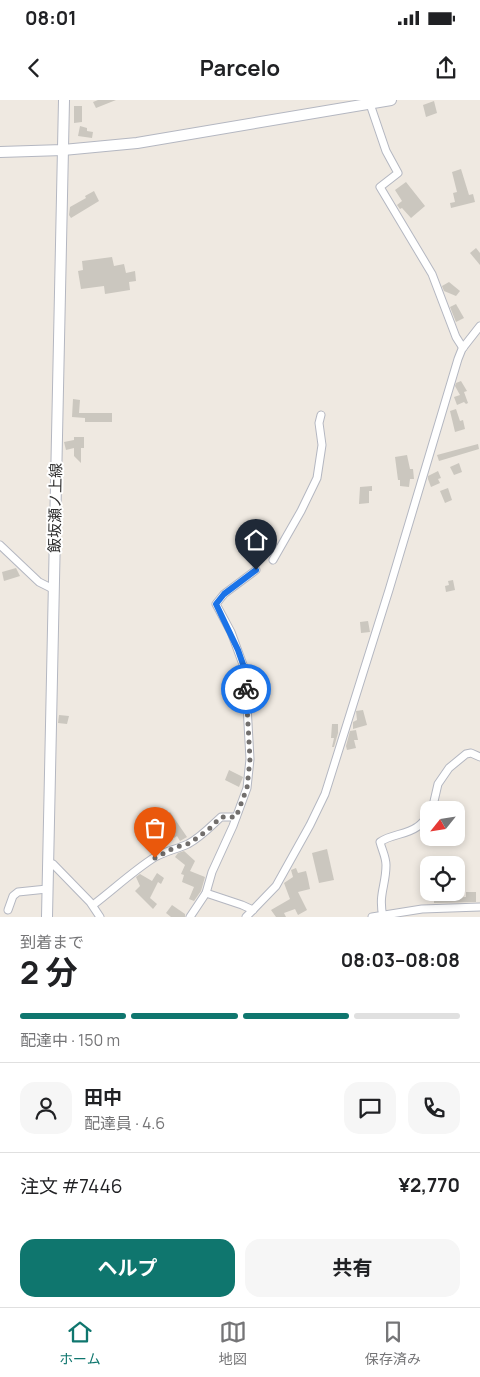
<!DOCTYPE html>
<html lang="ja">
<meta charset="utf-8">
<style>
:root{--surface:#fff;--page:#f6f6f6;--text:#202124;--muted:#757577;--line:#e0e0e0;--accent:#0f766e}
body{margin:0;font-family:Manrope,"Noto Sans JP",sans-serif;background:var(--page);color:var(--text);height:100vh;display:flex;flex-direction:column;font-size:19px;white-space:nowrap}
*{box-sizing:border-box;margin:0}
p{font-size:16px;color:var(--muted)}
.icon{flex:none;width:28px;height:28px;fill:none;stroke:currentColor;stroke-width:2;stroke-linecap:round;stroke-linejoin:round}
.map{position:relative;height:817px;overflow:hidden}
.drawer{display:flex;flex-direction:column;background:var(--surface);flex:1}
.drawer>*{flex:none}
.needle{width:32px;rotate:240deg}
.fabs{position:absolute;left:420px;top:701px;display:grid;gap:10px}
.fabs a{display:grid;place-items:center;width:45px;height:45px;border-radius:10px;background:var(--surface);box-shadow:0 2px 8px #0003;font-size:25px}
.pin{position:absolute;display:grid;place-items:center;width:42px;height:42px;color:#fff;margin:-51px -21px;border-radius:50% 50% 50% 0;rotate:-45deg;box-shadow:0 0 5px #0007}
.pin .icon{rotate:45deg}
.courier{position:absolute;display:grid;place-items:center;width:50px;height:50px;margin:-25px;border:4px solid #1a73e8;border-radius:50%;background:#fff;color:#222;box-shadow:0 1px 6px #0007}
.head em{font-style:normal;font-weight:700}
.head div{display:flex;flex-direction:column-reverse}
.head{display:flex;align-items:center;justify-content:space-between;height:85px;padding:0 20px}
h1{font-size:32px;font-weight:700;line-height:38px}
.bar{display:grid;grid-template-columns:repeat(4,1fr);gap:8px 5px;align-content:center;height:60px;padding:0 20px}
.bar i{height:6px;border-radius:4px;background:var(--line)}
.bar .selected{background:var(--accent)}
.bar p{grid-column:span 4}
.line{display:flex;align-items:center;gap:12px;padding:0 20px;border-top:1px solid var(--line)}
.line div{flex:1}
.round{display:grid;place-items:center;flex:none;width:52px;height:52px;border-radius:15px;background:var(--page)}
.action{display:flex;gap:10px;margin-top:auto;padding:10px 20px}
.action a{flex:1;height:58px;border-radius:15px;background:var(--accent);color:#fff;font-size:20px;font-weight:700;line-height:58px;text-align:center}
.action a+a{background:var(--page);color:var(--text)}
.status{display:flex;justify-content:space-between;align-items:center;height:35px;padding:0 25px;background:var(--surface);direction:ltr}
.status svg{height:14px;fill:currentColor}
header{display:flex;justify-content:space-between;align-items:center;height:65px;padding:0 20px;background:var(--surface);font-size:22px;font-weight:700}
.tab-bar{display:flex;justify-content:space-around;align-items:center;height:70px;border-top:1px solid var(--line);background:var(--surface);font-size:14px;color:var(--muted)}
.tab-bar a{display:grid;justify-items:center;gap:2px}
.tab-bar .selected{color:var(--accent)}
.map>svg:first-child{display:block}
.building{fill:#cbc7bf}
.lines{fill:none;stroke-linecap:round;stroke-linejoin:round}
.street-casing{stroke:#b4b7c1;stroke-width:9}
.secondary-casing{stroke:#b4b7c1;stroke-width:12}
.street{stroke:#fff;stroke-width:7}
.secondary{stroke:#fff;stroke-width:10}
.done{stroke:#726f6d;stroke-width:5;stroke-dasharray:0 9}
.route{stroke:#1a73e8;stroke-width:6}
.labels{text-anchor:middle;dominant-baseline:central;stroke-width:4;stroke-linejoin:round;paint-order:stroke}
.street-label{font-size:15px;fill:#2e2e2e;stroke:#fff}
</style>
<div class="status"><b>08:01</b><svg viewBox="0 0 49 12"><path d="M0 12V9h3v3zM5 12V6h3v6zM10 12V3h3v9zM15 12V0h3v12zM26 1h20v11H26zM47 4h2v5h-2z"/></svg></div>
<header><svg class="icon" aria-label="back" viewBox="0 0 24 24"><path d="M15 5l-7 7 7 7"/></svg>Parcelo<svg class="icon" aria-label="share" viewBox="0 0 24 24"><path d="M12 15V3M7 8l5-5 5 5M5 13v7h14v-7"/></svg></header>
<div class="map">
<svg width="480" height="817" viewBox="0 0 480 817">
<rect width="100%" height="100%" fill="#efe9e1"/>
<g class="building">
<polygon points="98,0 116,0 96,8 93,2"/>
<polygon points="434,1 437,13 426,17 423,5"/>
<polygon points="74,6 82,6 82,22 74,23"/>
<polygon points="80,26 87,28 87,31 93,32 92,38 78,36"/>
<polygon points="461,69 469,95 473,94 475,102 451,108 450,103 455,102 453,93 457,92 452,72"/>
<polygon points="406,82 425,106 411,118 402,108 400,109 397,105 402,101 395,90"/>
<polygon points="94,91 99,101 71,118 69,115 70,107 86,98 85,96"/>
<polygon points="476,148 480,153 480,165 470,153"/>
<polygon points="112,157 114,166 124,164 126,173 135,171 136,181 129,182 130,190 105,194 104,186 81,189 78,171 83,170 82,161"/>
<polygon points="449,182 460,191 456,196 444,191 442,186"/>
<polygon points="456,204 464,218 456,222 450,207"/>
<polygon points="461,281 467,291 464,292 468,303 466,304 464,302 457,305 454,297 460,295 455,286 456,283"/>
<polygon points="73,299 80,300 79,313 112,313 112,322 85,322 85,318 72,317"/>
<polygon points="456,309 460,321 463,320 465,329 455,332 450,311"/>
<polygon points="74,337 84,337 84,348 81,348 81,363 74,356 74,348 66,350 64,342 74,340"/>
<polygon points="478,344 479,349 439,361 437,355"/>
<polygon points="407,355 410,369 413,369 414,379 410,379 409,387 400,386 400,380 398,380 395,357"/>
<polygon points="459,363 462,372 454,375 450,367"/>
<polygon points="438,371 441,378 438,379 440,383 431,387 428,379 428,376"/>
<polygon points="372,386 372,391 369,391 369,403 359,404 360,387"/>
<polygon points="448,388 452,400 445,403 440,391"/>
<polygon points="16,468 20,476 4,481 2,472"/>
<polygon points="453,480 455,490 446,492 445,486 449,485 448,481"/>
<polygon points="368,521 370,532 361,533 360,522"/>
<polygon points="363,610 367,625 353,629 353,622 357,620 356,611"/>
<polygon points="59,615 69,616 67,624 58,623"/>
<polygon points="332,624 338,624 338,633 334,647 332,647 334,638 331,638"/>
<polygon points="356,630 358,640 354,640 356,648 347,650 346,646 350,631"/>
<polygon points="229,670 243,677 239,687 225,680"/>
<polygon points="170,712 187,737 180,741 177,736 174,738 161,718"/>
<polygon points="327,749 334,780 319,783 312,753"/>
<polygon points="184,751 195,761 190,771 205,777 201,791 194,801 189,799 194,787 182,782 184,775 181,774 185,765 175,757 178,753"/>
<polygon points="296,768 298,773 306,771 308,779 310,789 298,792 307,810 298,815 295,809 284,813 286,817 276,817 271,810 290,799 284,783 293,777 291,770"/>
<polygon points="157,773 164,778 161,784 158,782 150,798 157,804 153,809 135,791 140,786 136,777 140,774 152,781"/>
<polygon points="434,792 444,792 445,798 466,797 466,792 476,792 476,802 434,803"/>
<polygon points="172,805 185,814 185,817 171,817 166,813"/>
</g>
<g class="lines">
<g class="street-casing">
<g id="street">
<polyline points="370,4 386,51 398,73 380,87 432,174 456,237 463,248"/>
<polyline points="0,445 39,482 53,489"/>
<polyline points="273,460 301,411 317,378 322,345 319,323 321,315"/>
<polyline points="432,710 438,684 449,668 466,654 471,653 480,657"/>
<polyline points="48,762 53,764 90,802 100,817"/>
<polyline points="206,793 242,805 253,810"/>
<path d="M 93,805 C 114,789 133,771 155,757 C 166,751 177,749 188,744 C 201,737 210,727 221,717 L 236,717"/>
<polyline points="8,810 13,796 18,792 47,789"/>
<polyline points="190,817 206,793 212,772 233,726 247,688 250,659 245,570 231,532 216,504 224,494 256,470"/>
<polyline points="246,817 276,786 310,725 325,694 389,490 458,259 462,249 480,226"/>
<polyline points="372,817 422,809 480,807"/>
<path d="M 383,817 C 378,794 386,786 386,765 C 386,757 382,750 380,742 C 391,734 406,735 417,727 C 422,724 425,719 429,716"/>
</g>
</g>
<g class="secondary-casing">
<g id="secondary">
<polyline points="0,52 63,50 137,43 391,0"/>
<polyline points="47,817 64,0"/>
</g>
</g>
<use href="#street" class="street"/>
<use href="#secondary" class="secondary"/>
</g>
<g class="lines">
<polyline class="done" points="155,758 174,748 190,743 209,729 221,717 236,717 247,688 250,659 246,589"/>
<polyline class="route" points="246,589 245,570 238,550 216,504 224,494 256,470"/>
</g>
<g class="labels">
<g class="street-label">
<text transform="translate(55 408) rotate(-89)">飯坂瀬ノ上線</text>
</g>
</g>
</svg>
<div class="fabs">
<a><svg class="needle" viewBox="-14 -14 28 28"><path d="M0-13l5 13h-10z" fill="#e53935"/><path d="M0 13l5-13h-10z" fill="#757577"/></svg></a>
<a><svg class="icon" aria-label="locate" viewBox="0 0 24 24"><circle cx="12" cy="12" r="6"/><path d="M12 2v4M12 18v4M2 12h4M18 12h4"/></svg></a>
</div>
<div class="pin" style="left:155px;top:758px;background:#ea580c"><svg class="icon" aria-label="bag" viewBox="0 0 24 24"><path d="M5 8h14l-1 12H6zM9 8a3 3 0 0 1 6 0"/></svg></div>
<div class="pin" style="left:256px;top:470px;background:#1f2937"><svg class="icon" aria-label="home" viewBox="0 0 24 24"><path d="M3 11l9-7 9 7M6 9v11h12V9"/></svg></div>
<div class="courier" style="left:246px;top:589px"><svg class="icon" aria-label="bike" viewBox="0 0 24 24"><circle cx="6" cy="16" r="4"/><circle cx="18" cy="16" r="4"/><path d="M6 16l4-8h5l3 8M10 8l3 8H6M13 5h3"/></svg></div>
</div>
<section class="drawer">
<div class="head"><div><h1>2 分</h1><p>到着まで</p></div><em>08:03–08:08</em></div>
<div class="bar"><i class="selected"></i><i class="selected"></i><i class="selected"></i><i></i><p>配達中 · 150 m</p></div>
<div class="line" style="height:90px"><a class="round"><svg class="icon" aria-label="person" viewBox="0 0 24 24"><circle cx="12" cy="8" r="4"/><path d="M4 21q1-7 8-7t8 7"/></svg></a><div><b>田中</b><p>配達員 · 4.6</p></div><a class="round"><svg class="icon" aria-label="chat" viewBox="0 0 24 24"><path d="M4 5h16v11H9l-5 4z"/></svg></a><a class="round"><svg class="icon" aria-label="phone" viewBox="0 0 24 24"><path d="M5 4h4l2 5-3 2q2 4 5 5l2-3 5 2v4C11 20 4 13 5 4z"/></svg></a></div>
<div class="line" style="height:65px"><div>注文 #7446</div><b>¥2,770</b></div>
<div class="action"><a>ヘルプ</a><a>共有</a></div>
</section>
<nav class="tab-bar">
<a class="selected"><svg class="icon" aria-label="home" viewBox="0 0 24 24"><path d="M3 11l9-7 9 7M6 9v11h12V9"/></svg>ホーム</a>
<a><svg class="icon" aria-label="map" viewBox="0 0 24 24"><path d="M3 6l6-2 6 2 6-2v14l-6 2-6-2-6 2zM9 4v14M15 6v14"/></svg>地図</a>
<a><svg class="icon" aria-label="saved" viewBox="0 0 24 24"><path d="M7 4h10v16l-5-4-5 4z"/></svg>保存済み</a>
</nav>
